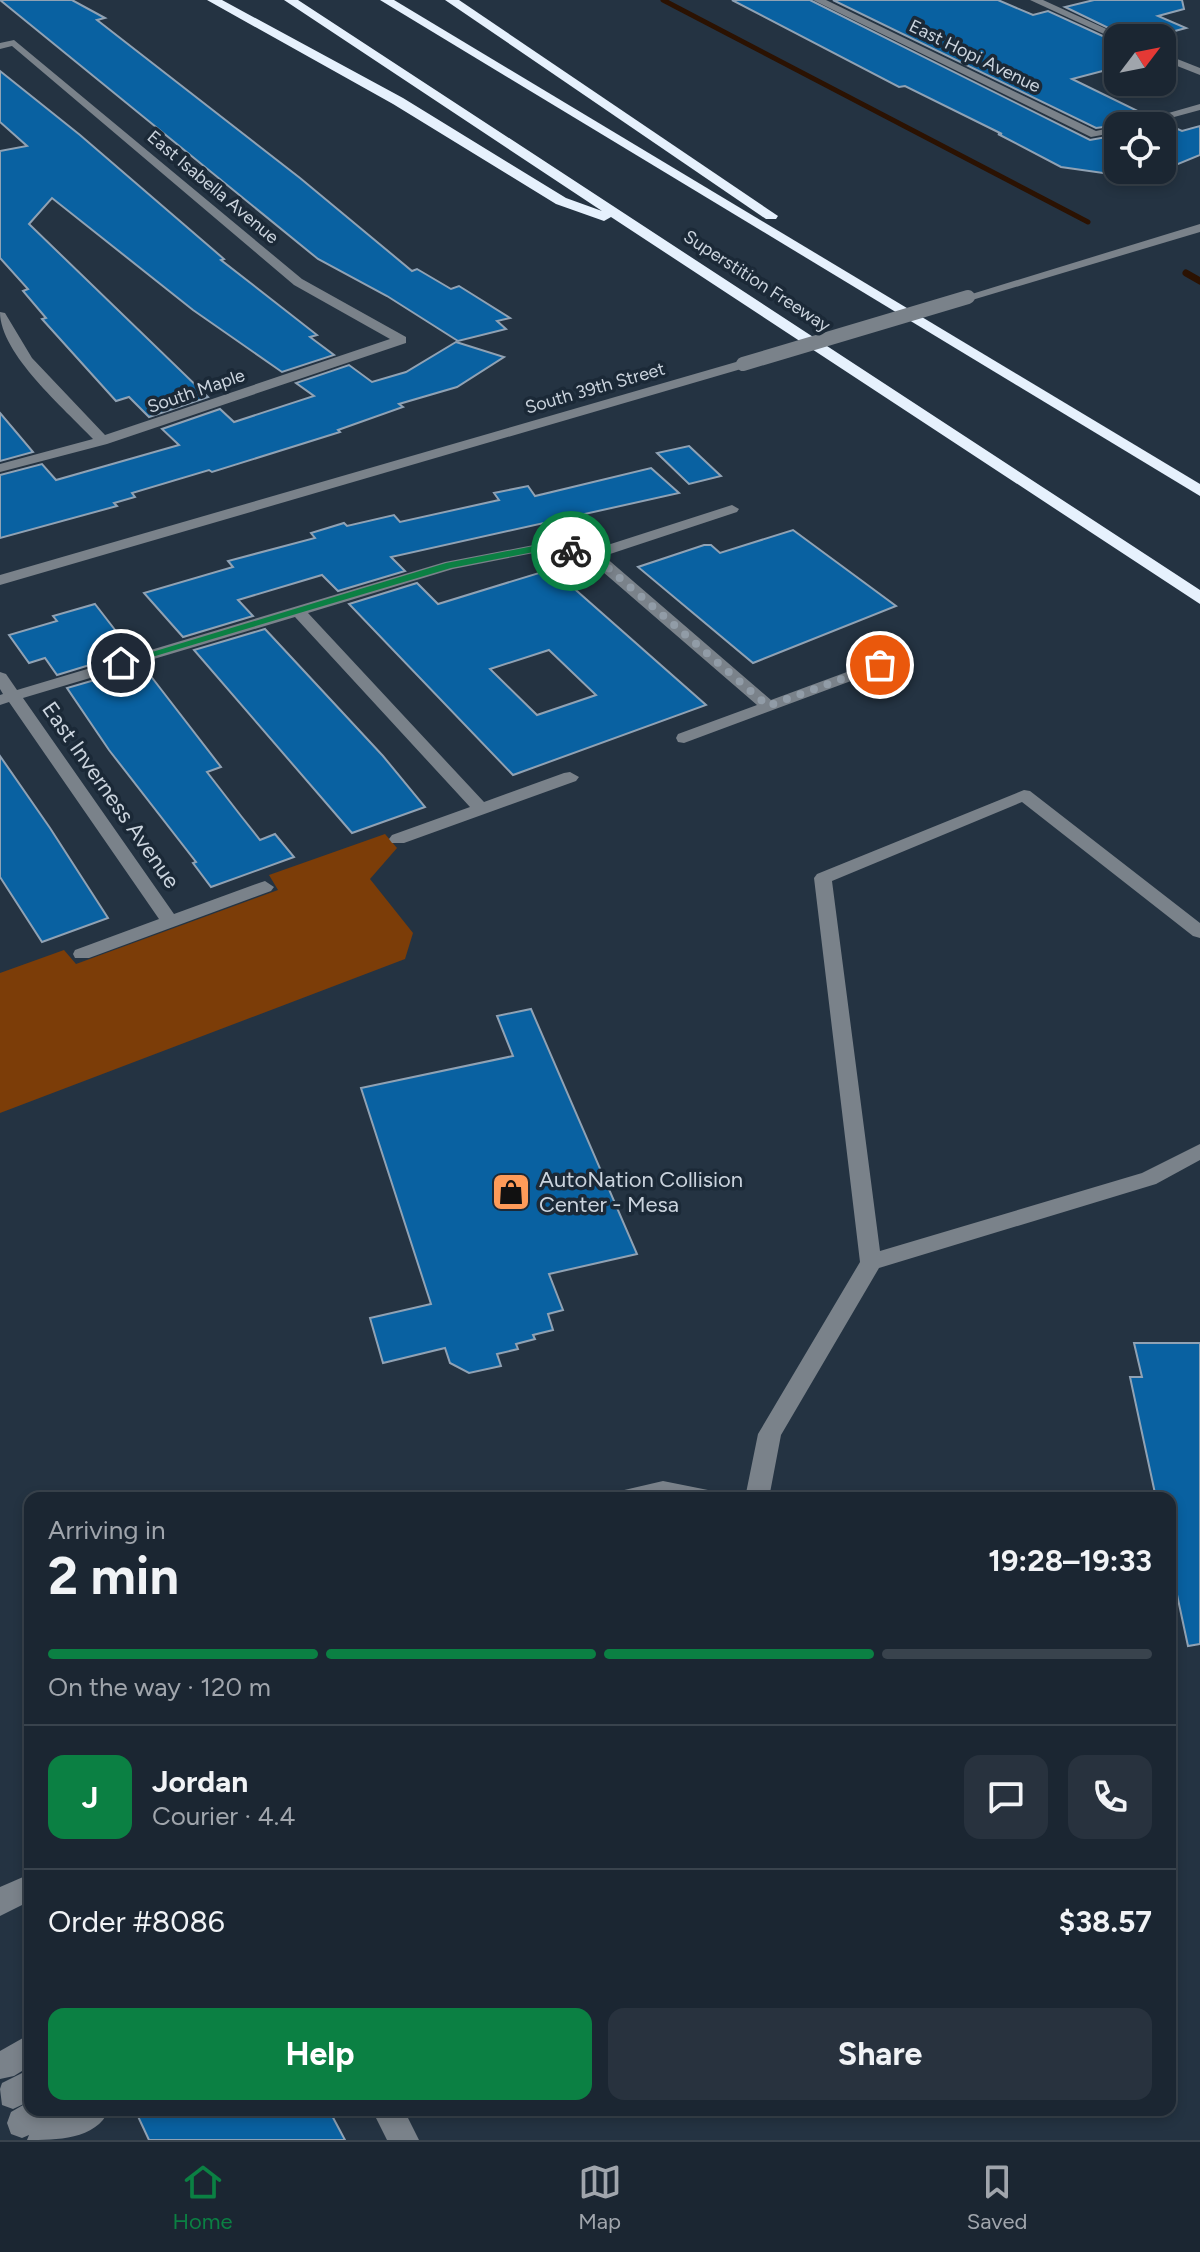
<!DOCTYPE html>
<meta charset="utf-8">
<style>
:root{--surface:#1b2632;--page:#28323e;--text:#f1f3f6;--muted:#a0a5ac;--line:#39434d;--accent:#0b8043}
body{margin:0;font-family:Figtree,sans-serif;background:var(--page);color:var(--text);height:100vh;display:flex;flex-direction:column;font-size:30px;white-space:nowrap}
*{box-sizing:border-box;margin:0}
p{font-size:26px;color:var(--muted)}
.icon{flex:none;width:44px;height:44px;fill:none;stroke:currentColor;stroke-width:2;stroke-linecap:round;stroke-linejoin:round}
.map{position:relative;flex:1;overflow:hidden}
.side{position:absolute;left:24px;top:1492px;width:1152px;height:624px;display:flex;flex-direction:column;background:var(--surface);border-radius:16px;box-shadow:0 4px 12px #0003,0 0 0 2px var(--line)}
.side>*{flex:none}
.needle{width:52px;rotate:58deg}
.fabs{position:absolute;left:1104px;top:24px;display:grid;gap:16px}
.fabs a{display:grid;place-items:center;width:72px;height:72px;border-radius:16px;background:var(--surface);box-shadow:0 4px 12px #0003,0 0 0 2px var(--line);font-size:40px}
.pin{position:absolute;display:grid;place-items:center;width:68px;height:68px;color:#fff;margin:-34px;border:4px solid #fff;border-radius:50%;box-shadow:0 2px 8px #0007}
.courier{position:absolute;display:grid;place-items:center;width:80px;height:80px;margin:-40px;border:6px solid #0b8043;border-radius:50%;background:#fff;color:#222;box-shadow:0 2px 10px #0007}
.summary em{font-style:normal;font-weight:700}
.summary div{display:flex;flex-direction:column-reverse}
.summary{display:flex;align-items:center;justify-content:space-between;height:136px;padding:0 24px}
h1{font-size:52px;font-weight:700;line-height:60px}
.bar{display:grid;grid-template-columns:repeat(4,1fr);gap:12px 8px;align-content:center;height:96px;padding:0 24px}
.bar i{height:10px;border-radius:6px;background:var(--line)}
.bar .on{background:var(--accent)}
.bar p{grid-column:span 4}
.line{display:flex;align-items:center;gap:20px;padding:0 24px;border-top:2px solid var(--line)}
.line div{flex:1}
.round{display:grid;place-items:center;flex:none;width:84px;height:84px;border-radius:16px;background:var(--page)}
.cta{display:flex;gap:16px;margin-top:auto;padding:16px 24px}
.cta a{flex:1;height:92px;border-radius:16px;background:var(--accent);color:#fff;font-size:32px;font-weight:700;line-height:92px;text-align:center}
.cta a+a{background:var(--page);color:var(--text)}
.tab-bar{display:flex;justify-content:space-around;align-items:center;height:112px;border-top:2px solid var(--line);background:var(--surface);font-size:22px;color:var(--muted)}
.tab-bar a{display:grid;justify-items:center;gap:4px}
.tab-bar .on{color:var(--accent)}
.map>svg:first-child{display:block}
.green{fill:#7c3d08}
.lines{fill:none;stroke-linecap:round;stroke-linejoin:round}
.stream-far1{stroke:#2b1202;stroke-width:5}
.stream{stroke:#2b1202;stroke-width:7}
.building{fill:#0961a1;stroke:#90a2b4;stroke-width:2;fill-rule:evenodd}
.minor{fill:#7a828a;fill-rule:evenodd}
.highway{fill:#e6f1fd;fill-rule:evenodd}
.minor-bridge{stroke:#7a828a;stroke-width:14}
.route{fill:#0b8043}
.done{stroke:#919ca7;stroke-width:8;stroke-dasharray:0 14.4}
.labels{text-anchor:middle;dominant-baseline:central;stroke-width:7;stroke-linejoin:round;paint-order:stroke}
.far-street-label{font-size:18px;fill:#cbd4de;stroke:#1b2937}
.street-label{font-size:22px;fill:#cbd4de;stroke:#1b2937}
.poi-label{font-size:22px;fill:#cbd4de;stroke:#1b2937;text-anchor:start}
</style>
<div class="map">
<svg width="1200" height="2140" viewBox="0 0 1200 2140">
<rect width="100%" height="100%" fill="#243342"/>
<polygon class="green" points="385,834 397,848 370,879 413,933 405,959 0,1113 0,973 64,950 76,964 278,890 269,875"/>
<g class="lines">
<polyline class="stream-far1" points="663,0 1088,222"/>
<polyline class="stream" points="1186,273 1200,281"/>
</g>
<g class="building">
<polygon points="0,0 72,0 105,18 97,20 300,178 412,271 417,269 451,289 459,286 510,318 497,321 506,329 458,341 387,296 318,259"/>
<polygon points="732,0 810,0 1090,140 1118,135 1120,170 1117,175 1061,167 998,134 1002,134 905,86 899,87"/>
<polygon points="833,0 998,0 1033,15 1048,11 1118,43 1118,67 1072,79 1148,116 1120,125 1096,128"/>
<polygon points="1094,0 1182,0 1184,9 1158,16 1186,28 1149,38 1129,38 1065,7"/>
<polygon points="0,71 80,135 224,259 221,260 317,335 310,337 334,355 282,372 193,310 52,198 29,224 208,397 149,417 129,397 116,401 42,319 46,318 23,291 28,289 0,258 0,151 27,146 0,122"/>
<polygon points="1164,123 1182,131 1200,126 1200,155 1166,169 1162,167 1162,126 1152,126"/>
<polygon points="456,342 504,357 457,387 399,404 403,407 338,430 340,432 212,472 209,470 132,493 135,497 114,503 117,506 0,538 0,475 42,464 56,480 179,445 162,429 220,409 234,422 314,396 296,383 349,365 372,382 406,372"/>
<polygon points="0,413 33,452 0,461"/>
<polygon points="689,446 721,476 689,484 657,453"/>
<polygon points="651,468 679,493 391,557 405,571 338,591 322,575 238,600 253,616 183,637 144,593 233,567 228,561 315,538 311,533 344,523 347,526 394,515 400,522 499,500 494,493 528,486 535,496"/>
<polygon points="793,530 896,606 753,663 638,567 704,545 711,545 720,553"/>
<path d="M 552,569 L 706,705 L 513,775 L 349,604 L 417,583 L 438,604 ZM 549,650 L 596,695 L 537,715 L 490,669 Z"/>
<polygon points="95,604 132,652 57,675 45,658 29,663 9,635 57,621 53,616"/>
<polygon points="265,629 383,756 425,807 352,833 194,650"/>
<polygon points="143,666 221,767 207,772 241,816 260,840 275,834 294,857 211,887 193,863 196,862 109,750 67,688"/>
<polygon points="0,756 50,828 108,918 42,942 0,877"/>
<polygon points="531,1009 637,1254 549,1274 563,1310 548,1314 553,1330 533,1335 535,1339 516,1344 518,1349 497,1354 501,1366 469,1373 450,1363 445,1348 383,1363 370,1318 431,1304 361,1088 513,1056 497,1016"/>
<polygon points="1134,1343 1200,1343 1200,1644 1188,1646 1170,1562 1170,1498 1156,1498 1130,1377 1142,1377"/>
<polygon points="135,2110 329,2110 345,2140 149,2140"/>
</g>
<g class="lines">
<g class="minor">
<polygon points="813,0 826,0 1096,131 1118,126 1118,132 1091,137"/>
<polygon points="1030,0 1043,0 1126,38 1117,40"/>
<path d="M 14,40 L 302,279 L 406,337 L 406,343 L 107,444 L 0,472 L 0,464 L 93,439 C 65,409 0,354 0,312 L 5,313 L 32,358 L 105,435 L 390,339 L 294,285 L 12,46 L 0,49 L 0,43 Z"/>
<polygon points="1162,53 1200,68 1200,75 1162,60"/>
<polygon points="1200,104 1200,110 1141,126 1123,126"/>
<polygon points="1200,224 1200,232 972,300 962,297"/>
<polygon points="743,360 748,361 748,367 0,585 0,575"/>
<polygon points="732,505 739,509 737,512 604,556 771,700 874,662 886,662 886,668 684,743 678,742 676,738 678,734 757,705 588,559 544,551 453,569 308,613 484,802 564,773 570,772 579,777 576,781 404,843 392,843 389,839 392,835 470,807 295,617 23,698 174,914 259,883 265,881 274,887 271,891 89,958 75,958 73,954 75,950 159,919 9,702 0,705 0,695 3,694 0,689 0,672 6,674 17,690 445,562 544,543 592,550"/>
<polygon points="1024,790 1030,791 1200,923 1200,938 1193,936 1022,802 832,881 880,1251 1142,1173 1200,1144 1200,1160 1156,1184 879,1268 781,1435 769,1498 745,1498 758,1434 860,1262 814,878 817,874"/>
<polygon points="663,1481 713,1491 716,1498 617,1498 620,1491"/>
<polygon points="30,1874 30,1901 0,1916 0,1887"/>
<polygon points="30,2034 30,2066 14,2076 0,2079 0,2051"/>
<polygon points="30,2069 30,2101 13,2109 2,2105 0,2089 2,2083"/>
<path d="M 30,2101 L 30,2110 L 59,2110 L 57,2115 L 65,2110 L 109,2110 C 96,2140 56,2140 27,2140 L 29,2135 L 22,2138 L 11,2134 L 7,2123 L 11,2112 Z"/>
<polygon points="372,2110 404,2110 419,2140 387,2140"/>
</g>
<g class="highway">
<polygon points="207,0 222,0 403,98 566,198 602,211 284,0 298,0 1200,590 1200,604 611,217 604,221 556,204 393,104"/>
<polygon points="380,0 394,0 1200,484 1200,496"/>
<polygon points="445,0 459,0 778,216 776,219 766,219"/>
</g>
<polyline class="minor-bridge" points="743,364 968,297"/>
</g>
<polygon class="route" points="544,544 575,551 571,554 544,550 451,568 125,665 116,663 446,563"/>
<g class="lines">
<polyline class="done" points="571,551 593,555 768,706 880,665"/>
</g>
<defs>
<g id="shop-square" transform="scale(2)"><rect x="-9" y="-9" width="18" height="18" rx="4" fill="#fe9b59" stroke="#1b2937"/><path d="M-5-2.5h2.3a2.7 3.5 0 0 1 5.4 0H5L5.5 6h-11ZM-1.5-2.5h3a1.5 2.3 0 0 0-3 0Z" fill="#111"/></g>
</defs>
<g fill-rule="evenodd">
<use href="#shop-square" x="511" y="1192"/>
</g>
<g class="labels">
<g class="far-street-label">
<text transform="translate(975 56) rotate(26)">East Hopi Avenue</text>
<text transform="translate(213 187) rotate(40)">East Isabella Avenue</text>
<text transform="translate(757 281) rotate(33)">Superstition Freeway</text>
<text transform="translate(595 388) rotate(-16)">South 39th Street</text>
<text transform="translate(196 391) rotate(-19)">South Maple</text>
</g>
<g class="street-label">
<text transform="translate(111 795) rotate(55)">East Inverness Avenue</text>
</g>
<g class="poi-label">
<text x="539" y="1179">AutoNation Collision<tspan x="539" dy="25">Center - Mesa</tspan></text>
</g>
</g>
</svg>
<div class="fabs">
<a><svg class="needle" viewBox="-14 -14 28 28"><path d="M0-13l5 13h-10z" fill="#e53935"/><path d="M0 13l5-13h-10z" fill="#a0a5ac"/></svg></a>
<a><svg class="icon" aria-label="locate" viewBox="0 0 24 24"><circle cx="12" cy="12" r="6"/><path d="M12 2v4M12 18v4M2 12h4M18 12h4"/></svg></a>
</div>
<div class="pin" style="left:880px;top:665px;background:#ea580c"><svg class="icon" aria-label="bag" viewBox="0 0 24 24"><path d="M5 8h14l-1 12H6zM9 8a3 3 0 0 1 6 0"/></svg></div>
<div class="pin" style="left:121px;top:663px;background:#1f2937"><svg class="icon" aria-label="home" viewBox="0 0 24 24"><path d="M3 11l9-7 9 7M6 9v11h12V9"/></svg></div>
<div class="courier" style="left:571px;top:551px"><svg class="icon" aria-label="bike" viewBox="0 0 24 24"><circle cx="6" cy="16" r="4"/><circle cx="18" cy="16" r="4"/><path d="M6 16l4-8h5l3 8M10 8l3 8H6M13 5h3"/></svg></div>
<section class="side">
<div class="summary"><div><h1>2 min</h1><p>Arriving in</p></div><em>19:28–19:33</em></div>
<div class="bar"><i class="on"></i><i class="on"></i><i class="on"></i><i></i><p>On the way · 120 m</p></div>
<div class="line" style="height:144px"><b class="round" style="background:var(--accent);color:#fff">J</b><div><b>Jordan</b><p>Courier · 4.4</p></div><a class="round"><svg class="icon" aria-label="chat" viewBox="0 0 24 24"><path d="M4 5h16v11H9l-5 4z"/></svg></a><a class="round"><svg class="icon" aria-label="phone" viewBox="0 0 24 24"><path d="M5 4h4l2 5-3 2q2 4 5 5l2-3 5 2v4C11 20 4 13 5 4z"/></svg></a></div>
<div class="line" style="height:104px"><div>Order #8086</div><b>$38.57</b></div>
<div class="cta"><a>Help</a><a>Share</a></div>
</section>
</div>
<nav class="tab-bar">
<a class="on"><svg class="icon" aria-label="home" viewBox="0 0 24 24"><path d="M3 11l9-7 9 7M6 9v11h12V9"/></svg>Home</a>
<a><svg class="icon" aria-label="map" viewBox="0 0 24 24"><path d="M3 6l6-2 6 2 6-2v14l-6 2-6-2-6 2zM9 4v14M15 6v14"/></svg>Map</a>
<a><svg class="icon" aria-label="saved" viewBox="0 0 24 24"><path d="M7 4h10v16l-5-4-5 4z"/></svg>Saved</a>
</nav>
